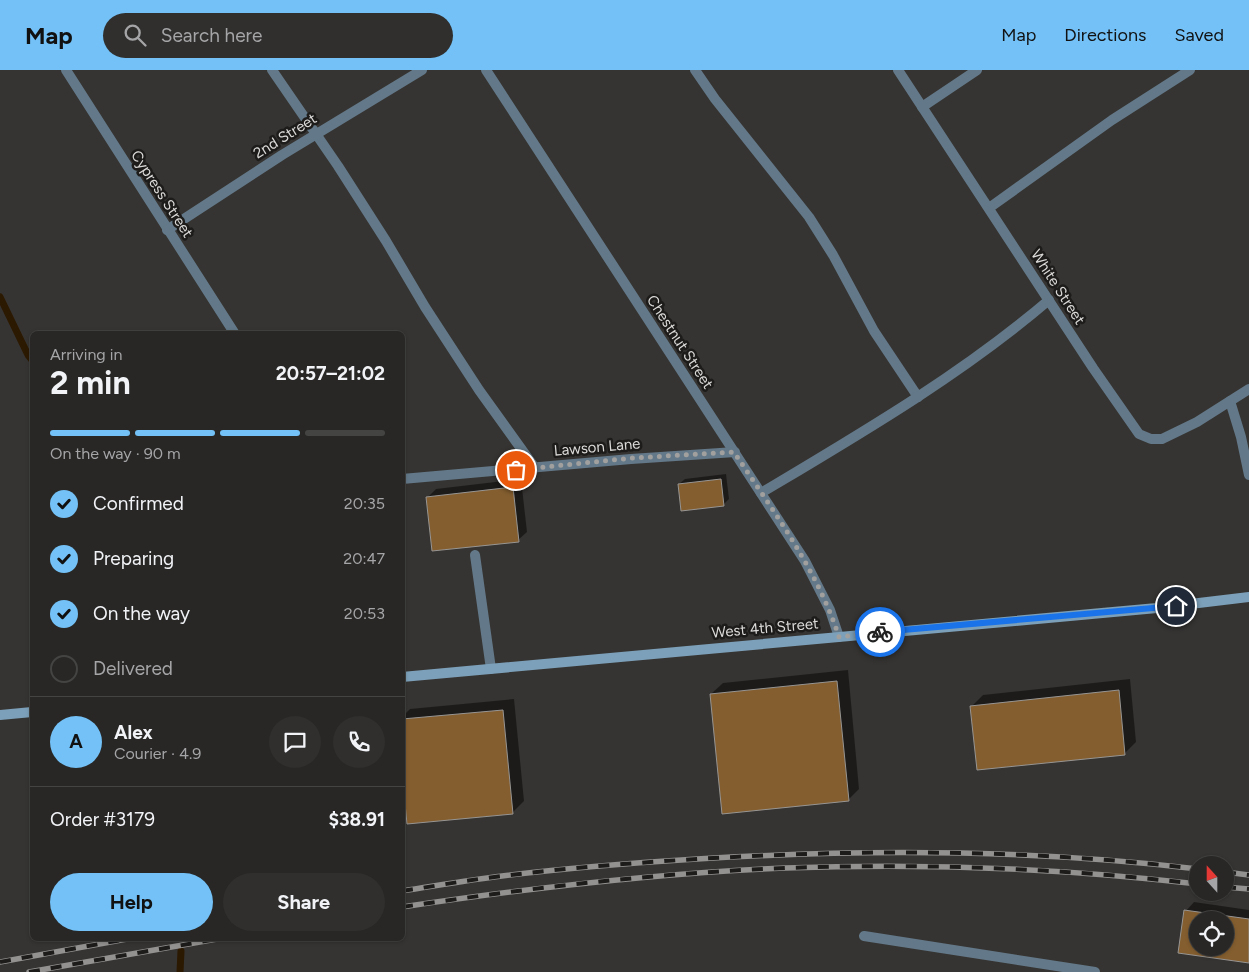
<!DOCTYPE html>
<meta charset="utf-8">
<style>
:root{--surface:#282726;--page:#302f2e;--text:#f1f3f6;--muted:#a5a5a7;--line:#444443;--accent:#73c1f6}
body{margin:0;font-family:Figtree,sans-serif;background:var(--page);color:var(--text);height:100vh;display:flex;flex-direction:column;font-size:19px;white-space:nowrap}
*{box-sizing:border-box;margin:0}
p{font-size:16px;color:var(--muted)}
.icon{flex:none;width:28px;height:28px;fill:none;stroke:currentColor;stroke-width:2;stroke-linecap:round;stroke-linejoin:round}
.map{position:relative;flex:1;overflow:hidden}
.details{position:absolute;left:30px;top:261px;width:375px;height:610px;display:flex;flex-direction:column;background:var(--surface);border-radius:8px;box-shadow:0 1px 4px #0004,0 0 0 1px var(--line)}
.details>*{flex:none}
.needle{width:32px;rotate:339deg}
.fabs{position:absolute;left:1189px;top:786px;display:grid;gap:10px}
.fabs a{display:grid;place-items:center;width:45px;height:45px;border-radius:50%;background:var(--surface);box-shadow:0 1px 4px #0004,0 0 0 1px var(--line);font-size:25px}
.pin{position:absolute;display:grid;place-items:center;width:42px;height:42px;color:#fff;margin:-21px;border:2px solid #fff;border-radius:50%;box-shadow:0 1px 5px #0007}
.courier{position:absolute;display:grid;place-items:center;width:50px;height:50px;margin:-25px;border:4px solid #1a73e8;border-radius:50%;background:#fff;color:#222;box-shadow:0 1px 6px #0007}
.overview em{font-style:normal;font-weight:700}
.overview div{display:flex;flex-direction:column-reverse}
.overview{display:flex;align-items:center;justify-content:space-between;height:85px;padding:0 20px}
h1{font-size:32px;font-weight:700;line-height:38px}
.bar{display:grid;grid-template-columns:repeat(4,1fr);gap:8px 5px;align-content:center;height:60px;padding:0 20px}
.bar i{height:6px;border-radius:4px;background:var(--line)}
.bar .selected{background:var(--accent)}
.bar p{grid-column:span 4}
.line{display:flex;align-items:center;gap:12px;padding:0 20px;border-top:1px solid var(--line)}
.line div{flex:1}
.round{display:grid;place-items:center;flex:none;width:52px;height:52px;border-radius:26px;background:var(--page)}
ol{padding:0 20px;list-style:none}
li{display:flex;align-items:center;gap:15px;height:55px}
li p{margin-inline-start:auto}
li .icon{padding:5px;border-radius:50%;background:var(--accent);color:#111;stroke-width:4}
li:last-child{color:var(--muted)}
li i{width:28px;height:28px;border:2px solid var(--line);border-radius:50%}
.cta{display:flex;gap:10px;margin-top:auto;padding:10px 20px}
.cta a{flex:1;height:58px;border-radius:30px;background:var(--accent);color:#111;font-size:20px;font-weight:700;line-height:58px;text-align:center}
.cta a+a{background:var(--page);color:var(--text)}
header{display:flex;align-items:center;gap:30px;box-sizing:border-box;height:70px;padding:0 25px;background:var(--accent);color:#111}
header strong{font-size:24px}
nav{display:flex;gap:28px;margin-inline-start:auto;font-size:18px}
.search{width:350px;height:45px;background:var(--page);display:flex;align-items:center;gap:12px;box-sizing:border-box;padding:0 18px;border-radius:28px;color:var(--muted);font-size:19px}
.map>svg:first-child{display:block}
.shadow{fill:#0007;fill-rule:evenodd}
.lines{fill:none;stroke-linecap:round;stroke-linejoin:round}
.stream{stroke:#2c1901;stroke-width:7}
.building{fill:#845e2f;stroke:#979593;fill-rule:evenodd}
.lane{stroke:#637989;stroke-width:10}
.street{stroke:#637989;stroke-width:10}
.secondary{stroke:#7ca0b9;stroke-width:10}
.rail-casing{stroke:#949290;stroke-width:5.5}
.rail{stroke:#1d1c1b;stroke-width:4;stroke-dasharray:11;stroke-linecap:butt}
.done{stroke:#a1a09e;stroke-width:5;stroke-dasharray:0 9}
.route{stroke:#1a73e8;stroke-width:6}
.labels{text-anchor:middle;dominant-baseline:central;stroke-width:5;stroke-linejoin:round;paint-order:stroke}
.street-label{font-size:15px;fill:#dbdad8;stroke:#1d1c1b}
</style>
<header>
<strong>Map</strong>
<div class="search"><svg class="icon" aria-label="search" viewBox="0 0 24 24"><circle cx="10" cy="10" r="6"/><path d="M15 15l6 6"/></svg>Search here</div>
<nav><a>Map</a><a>Directions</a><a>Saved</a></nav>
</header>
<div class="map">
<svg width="1249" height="902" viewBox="0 0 1249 902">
<rect width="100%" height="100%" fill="#363432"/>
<g class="shadow">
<polygon points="726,404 729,429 723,435 679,414 685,409"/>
<polygon points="521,409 527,462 518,470 428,427 436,419"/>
<polygon points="848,600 859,719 848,730 711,624 723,613"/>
<polygon points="1130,609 1136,672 1125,683 978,699 972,636 983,625"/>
<polygon points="514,629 524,731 512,743 402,688 402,647 410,639"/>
<path d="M 1194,832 L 1249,840 L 1249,892 L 1180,882 L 1186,841 ZM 1198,850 L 1225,850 L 1225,878 L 1198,878 Z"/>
</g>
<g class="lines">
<g class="stream">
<polyline points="0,227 28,285 32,290"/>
<polyline points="180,902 181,881"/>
</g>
</g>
<g class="building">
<polygon points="721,409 724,436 681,441 678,414"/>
<polygon points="513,417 519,472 432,481 426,427"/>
<polygon points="837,611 849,731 722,744 710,624"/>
<polygon points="1119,620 1125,685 977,700 970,636"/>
<polygon points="503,640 513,744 407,754 402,702 402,649"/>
<path d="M 1184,840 L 1249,849 L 1249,893 L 1178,883 ZM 1198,850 L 1225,850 L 1225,878 L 1198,878 Z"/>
</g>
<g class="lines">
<g class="lane">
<polyline points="272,0 338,96 386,171 425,237 479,320 535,398"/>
<polyline points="695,0 715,29 809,147 833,185 874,261 918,327"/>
<polyline points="922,37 977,0"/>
<polyline points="989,138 1112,50 1190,0"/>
<polyline points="1230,331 1241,367 1249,405"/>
<path d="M 761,423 C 860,364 961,305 1049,230"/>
<polyline points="475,485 491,599"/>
<polyline points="864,866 1095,902"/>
</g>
<g class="street">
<polyline points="66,0 235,264"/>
<polyline points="486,0 805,491 830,540 839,567"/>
<polyline points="898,0 1093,298 1139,364 1151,369 1162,369 1197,352 1249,319"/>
<polyline points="167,160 282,85 422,0"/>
<polyline points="402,409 631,389 735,382"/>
</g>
<g class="secondary">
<polyline points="402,607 1157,538 1249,527"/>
<polyline points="0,645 32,642"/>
</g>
<g class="rail-casing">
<g id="rail">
<polyline points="1225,802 1249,805"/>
<polyline points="1225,817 1249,819"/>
<path d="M 402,821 C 435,816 468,810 502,806 C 566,798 632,793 697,789 C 864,779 1032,779 1198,799"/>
<path d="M 402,837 C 529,818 657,803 785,798 C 923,793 1061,798 1198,814"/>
<polyline points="0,892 127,869"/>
<polyline points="29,902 217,869"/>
</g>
</g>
<use href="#rail" class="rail"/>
</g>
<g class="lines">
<path class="done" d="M 516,400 L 632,388 L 734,382 C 773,441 817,499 839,567 L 880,562"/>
<polyline class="route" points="880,562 1176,536"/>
</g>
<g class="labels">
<g class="street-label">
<text transform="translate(285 66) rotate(-32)">2nd Street</text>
<text transform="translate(162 124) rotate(57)">Cypress Street</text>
<text transform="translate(1058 217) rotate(57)">White Street</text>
<text transform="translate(680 272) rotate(57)">Chestnut Street</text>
<text transform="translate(597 377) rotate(-5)">Lawson Lane</text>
<text transform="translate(765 558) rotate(-5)">West 4th Street</text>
</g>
</g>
</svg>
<div class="fabs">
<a><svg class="needle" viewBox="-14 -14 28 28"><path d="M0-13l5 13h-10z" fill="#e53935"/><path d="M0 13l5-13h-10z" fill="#a5a5a7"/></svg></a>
<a><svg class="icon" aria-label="locate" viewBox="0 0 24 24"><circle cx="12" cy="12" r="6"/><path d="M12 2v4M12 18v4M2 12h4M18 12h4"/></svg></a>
</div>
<div class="pin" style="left:516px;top:400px;background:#ea580c"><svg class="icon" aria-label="bag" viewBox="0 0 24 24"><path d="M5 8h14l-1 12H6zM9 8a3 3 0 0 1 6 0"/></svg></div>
<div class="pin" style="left:1176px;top:536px;background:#1f2937"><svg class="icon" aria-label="home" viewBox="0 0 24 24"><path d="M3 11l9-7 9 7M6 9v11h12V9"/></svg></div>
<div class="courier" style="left:880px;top:562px"><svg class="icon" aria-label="bike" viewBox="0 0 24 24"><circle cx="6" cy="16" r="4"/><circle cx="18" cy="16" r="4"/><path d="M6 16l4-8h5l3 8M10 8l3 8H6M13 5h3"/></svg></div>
<section class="details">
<div class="overview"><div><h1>2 min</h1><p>Arriving in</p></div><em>20:57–21:02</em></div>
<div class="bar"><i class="selected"></i><i class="selected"></i><i class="selected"></i><i></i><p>On the way · 90 m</p></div>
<ol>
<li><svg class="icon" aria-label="check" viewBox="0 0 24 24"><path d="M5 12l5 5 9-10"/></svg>Confirmed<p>20:35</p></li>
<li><svg class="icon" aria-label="check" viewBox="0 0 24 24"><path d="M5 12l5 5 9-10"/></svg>Preparing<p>20:47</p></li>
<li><svg class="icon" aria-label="check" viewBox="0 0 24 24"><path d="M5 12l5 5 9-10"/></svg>On the way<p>20:53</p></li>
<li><i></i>Delivered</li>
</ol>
<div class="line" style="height:90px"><b class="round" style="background:var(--accent);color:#111">A</b><div><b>Alex</b><p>Courier · 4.9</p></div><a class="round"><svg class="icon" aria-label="chat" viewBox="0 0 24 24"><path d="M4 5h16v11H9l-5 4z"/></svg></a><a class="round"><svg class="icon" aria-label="phone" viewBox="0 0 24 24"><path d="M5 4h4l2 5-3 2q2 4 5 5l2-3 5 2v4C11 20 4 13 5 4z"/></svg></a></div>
<div class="line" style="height:65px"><div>Order #3179</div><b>$38.91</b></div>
<div class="cta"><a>Help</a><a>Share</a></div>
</section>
</div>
